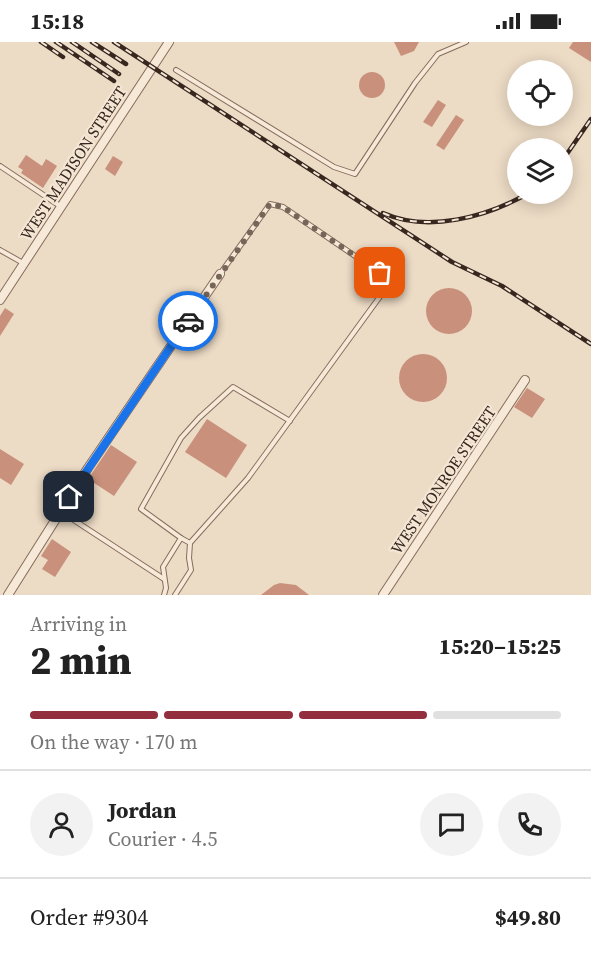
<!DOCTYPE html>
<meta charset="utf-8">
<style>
:root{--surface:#fff;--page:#f2f2f2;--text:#222;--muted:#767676;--line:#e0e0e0;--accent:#932e3e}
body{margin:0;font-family:"Source Serif 4",serif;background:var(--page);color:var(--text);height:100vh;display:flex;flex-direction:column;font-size:22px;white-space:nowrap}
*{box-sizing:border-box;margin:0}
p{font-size:20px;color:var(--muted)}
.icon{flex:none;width:33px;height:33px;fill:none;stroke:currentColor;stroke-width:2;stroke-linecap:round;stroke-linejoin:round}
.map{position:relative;height:553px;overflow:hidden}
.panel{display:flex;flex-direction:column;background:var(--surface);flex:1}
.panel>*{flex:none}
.controls{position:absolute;left:507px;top:18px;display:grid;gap:12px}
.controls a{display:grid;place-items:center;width:66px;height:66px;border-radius:50%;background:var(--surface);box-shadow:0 3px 15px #0003;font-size:30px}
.pin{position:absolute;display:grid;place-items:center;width:51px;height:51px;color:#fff;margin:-26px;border-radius:12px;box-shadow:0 3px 9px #0006}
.courier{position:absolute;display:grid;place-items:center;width:60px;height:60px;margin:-30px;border:4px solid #1a73e8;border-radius:50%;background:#fff;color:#222;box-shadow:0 2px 8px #0007}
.headline em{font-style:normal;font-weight:800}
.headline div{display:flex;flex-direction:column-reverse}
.headline{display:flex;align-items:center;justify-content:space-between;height:102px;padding:0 30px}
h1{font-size:39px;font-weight:800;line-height:45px}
.bar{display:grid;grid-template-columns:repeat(4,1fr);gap:9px 6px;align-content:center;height:72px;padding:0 30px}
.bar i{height:8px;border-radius:4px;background:var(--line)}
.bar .active{background:var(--accent)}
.bar p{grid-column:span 4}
.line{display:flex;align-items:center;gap:15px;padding:0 30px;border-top:2px solid var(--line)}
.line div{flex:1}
.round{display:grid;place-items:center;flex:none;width:63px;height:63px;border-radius:32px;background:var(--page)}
.status{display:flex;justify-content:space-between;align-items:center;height:42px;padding:0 30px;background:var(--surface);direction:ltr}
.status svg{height:16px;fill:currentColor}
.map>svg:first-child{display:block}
.building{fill:#c9917c}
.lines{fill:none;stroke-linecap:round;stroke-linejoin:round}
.service-casing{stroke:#866c5c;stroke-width:6}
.minor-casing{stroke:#866c5c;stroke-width:10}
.service{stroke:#f7e9d8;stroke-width:4}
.minor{stroke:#f7e9d8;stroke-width:8}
.rail-casing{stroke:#37271f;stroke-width:4.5}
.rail{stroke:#f4e6d4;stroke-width:2;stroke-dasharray:7;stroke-linecap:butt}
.done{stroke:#766659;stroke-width:6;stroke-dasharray:0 10.8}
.route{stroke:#1a73e8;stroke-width:8}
.labels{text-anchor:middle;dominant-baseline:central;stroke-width:4.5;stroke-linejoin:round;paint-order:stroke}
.street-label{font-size:16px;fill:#37271f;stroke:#f4e6d4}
</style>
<div class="status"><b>15:18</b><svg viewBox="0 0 49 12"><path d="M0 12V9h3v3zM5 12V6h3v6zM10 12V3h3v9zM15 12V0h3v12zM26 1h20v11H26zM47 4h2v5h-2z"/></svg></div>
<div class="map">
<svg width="591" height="553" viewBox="0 0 591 553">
<rect width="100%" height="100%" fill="#ecdbc5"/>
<g class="building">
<polygon points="394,0 419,0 414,9 401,14"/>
<polygon points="573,0 591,0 591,20 569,6"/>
<circle cx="372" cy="43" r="13"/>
<polygon points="438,58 446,63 432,85 423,80"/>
<polygon points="456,73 464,78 444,108 436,103"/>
<polygon points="26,113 42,124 46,117 57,124 43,146 21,131 23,128 18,125"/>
<polygon points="113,114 123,120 115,134 105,127"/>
<circle cx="449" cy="269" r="23"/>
<polygon points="5,266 14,272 0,294 0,274"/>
<circle cx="423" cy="336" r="24"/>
<polygon points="527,346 545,357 532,376 514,365"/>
<polygon points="207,377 247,403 226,436 185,410"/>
<polygon points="111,403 137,420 114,454 88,437"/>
<polygon points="0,407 24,422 11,443 0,436"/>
<polygon points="52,497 71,510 55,535 42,527 48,518 41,514"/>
<polygon points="280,541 296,543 309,553 261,553 274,543"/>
</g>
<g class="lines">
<g class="service-casing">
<g id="service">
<polyline points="176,28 334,125 355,132 415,41 438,12 466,0"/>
<polyline points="0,124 60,164"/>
<polyline points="0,208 23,221"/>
<polyline points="60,469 164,537"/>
<polyline points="181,496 141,467 181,396 199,376 233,345 290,379"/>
<polyline points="190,501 248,436 384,249 380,231 283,165 270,162 220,232"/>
<polyline points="164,553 166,546 163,525 181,496 190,501 189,516 191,528 175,553"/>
</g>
</g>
<g class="minor-casing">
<g id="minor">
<polyline points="0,258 169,0"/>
<polyline points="8,553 88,426 220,232"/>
<polyline points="383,553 525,338"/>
</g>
</g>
<use href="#service" class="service"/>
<use href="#minor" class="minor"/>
<g class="rail-casing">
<g id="rail">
<polyline points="41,0 63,15"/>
<polyline points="56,0 114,39"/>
<polyline points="72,0 119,32"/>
<polyline points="92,0 126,22"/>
<polyline points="114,0 452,220 502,244 591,302"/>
<polyline points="562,119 591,77"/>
<path d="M 383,171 C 428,191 486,175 527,152"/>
</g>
</g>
<use href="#rail" class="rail"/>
</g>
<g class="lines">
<polyline class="done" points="188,279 270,162 283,165 380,231"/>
<polyline class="route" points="69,455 188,279"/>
</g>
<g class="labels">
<g class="street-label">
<text transform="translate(73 121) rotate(-57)">WEST MADISON STREET</text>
<text transform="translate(443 438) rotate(-56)">WEST MONROE STREET</text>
</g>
</g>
</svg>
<div class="controls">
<a><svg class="icon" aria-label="locate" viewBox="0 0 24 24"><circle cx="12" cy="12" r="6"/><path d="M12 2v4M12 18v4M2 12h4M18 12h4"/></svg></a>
<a><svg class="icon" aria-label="layers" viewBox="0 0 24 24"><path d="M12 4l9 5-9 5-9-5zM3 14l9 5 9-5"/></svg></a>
</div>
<div class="pin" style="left:380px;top:231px;background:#ea580c"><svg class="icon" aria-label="bag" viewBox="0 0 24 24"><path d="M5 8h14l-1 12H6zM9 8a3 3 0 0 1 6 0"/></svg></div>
<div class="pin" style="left:69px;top:455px;background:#1f2937"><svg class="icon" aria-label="home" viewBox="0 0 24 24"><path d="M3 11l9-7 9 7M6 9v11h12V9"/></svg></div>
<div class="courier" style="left:188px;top:279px"><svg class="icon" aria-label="car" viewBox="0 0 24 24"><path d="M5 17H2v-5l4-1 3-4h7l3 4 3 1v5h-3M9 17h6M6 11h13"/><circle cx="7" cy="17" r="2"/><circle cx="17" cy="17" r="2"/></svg></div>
</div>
<section class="panel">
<div class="headline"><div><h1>2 min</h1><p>Arriving in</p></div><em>15:20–15:25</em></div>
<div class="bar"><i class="active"></i><i class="active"></i><i class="active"></i><i></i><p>On the way · 170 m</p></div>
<div class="line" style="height:108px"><a class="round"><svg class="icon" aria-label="person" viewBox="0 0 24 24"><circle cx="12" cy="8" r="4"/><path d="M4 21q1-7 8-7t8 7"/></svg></a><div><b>Jordan</b><p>Courier · 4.5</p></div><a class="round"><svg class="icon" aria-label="chat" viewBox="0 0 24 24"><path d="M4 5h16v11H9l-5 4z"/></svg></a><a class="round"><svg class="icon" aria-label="phone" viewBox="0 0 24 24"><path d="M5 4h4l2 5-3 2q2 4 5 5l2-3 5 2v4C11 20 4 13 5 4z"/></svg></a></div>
<div class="line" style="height:78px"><div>Order #9304</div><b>$49.80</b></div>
</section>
